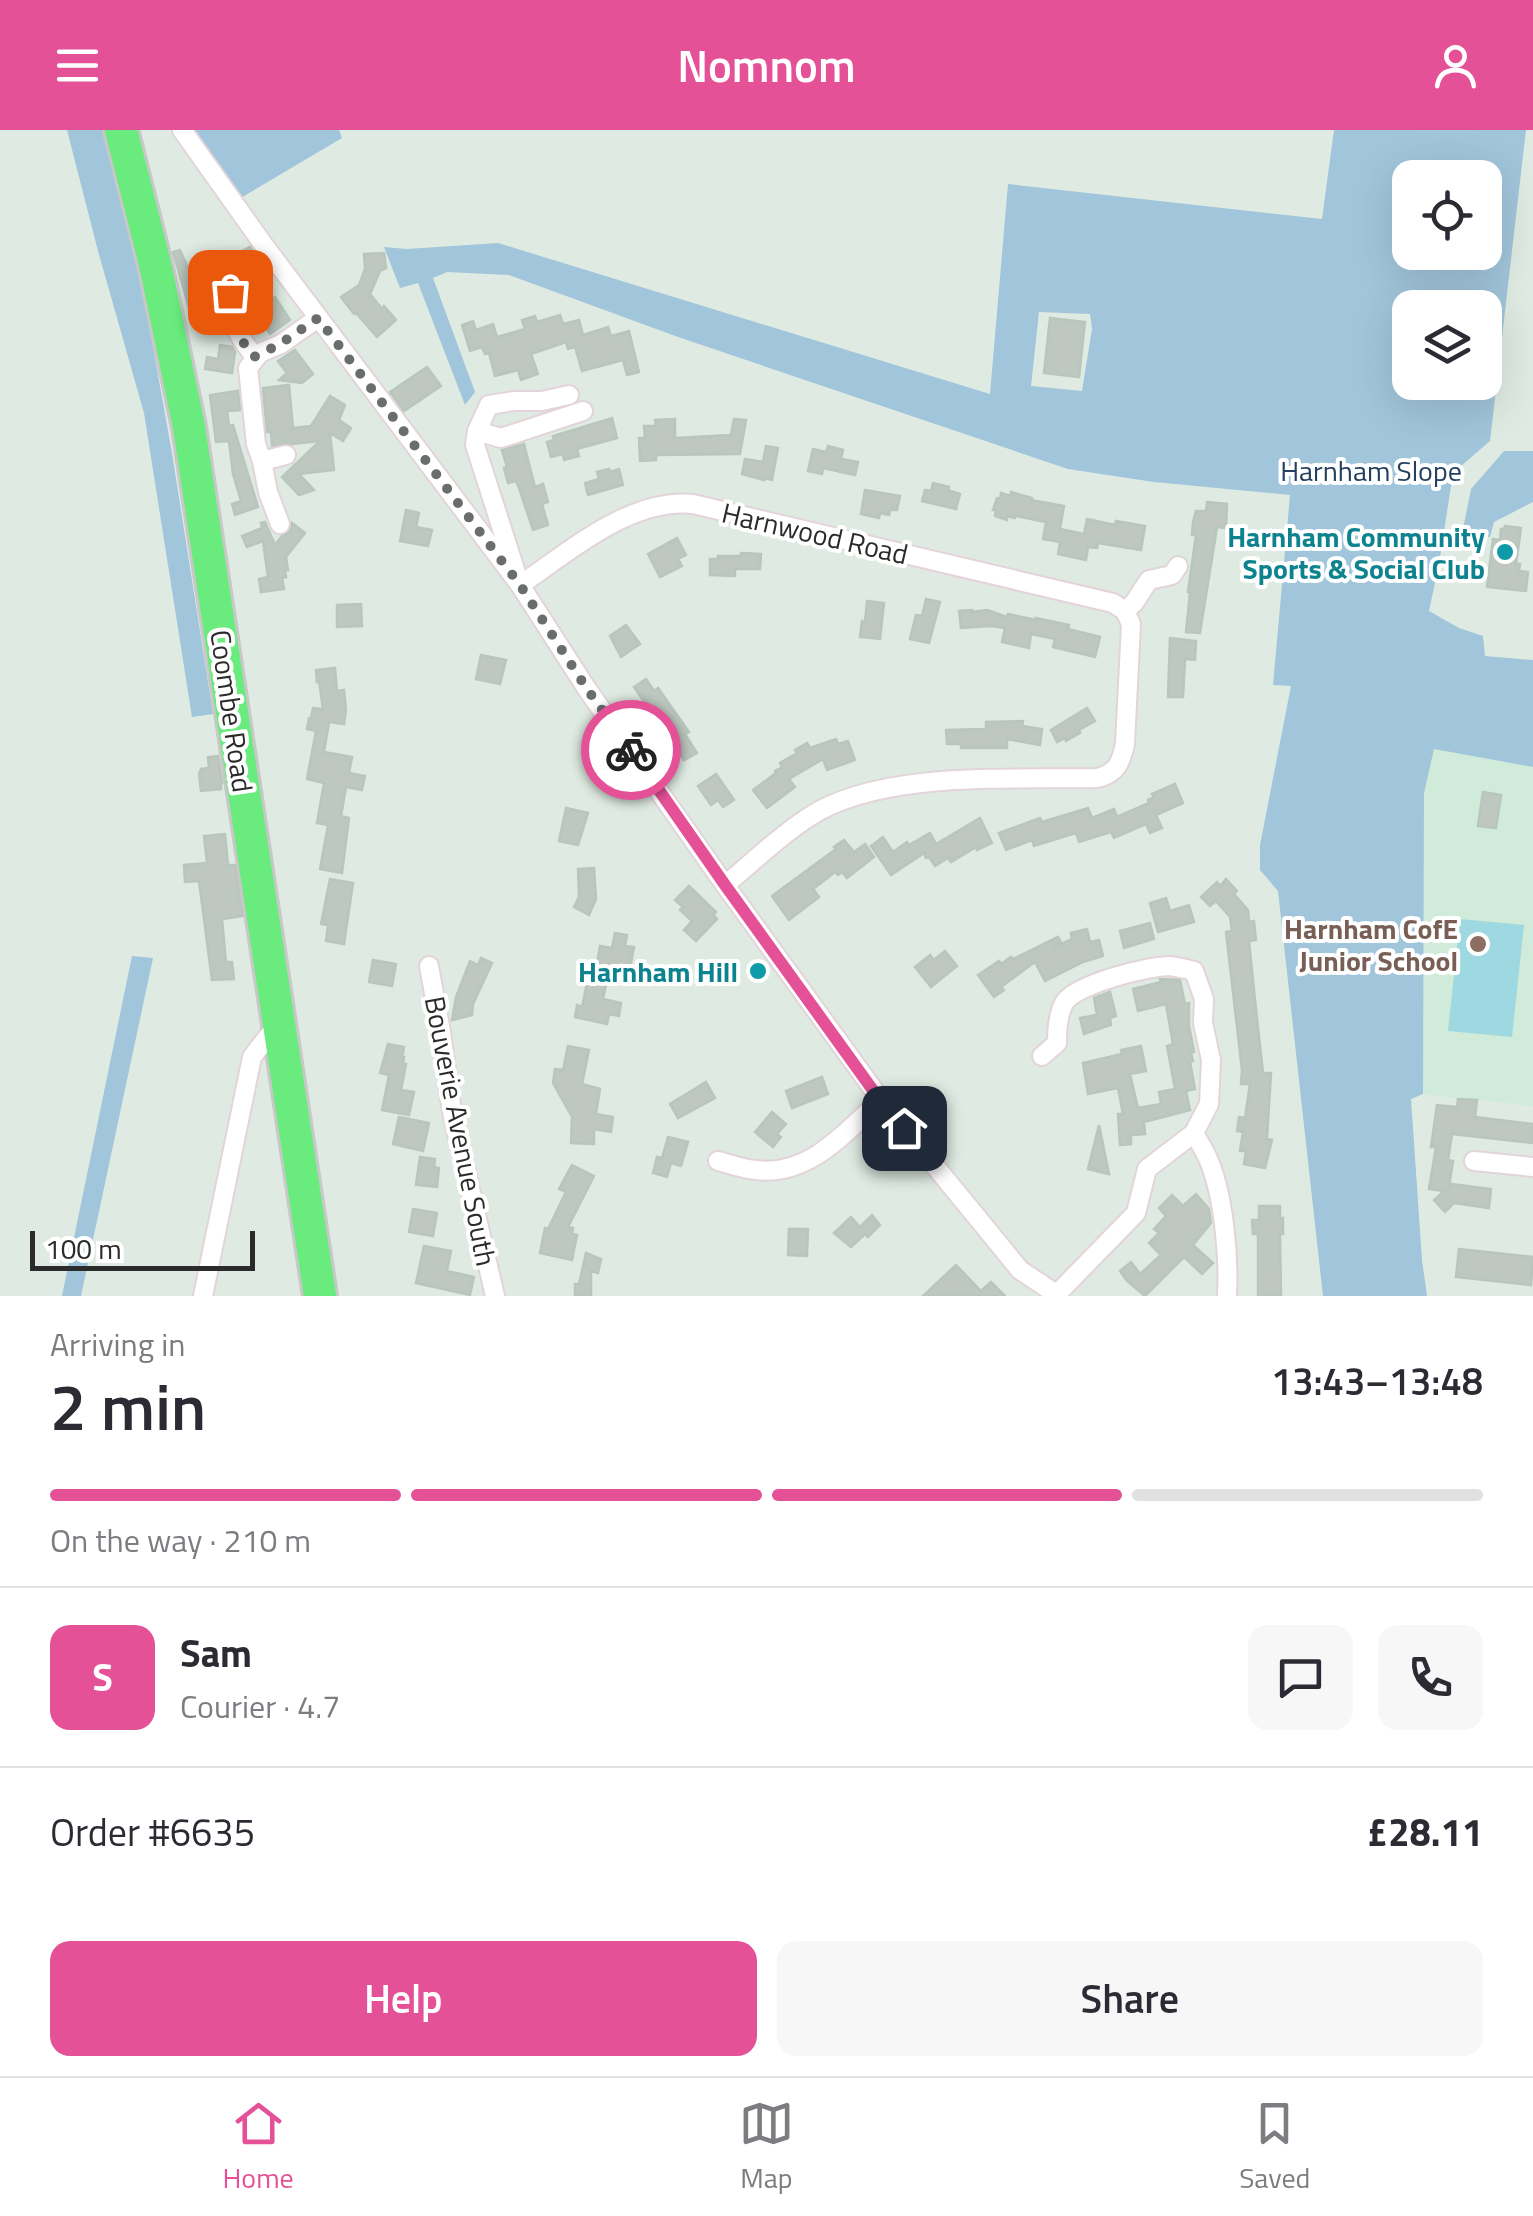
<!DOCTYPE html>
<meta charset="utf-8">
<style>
:root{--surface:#fff;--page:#f7f7f7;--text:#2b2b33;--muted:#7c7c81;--line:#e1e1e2;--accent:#e55196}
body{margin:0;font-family:"Titillium Web",sans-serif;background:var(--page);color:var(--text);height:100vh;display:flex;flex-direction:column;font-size:38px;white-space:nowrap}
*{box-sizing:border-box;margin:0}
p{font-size:32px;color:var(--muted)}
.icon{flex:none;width:55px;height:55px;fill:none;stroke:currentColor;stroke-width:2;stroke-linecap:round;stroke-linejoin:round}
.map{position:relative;height:1166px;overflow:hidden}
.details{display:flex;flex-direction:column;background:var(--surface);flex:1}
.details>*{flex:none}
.fabs{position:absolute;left:1392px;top:30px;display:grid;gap:20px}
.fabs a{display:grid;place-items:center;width:110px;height:110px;border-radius:20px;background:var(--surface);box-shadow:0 10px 40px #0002;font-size:50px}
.scale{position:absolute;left:30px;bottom:25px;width:225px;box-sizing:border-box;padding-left:10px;border:5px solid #2b2b2b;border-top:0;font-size:28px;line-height:35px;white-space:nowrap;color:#2b2b2b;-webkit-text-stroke:8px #fff;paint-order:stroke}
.pin{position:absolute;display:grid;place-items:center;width:85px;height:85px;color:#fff;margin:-42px;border-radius:20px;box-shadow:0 5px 15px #0006}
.courier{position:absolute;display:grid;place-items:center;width:100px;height:100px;margin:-50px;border:8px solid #e55196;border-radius:50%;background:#fff;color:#222;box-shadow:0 2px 12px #0007}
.summary em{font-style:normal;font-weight:600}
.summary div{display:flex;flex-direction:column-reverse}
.summary{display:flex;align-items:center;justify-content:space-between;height:170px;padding:0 50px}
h1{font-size:65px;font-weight:600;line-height:75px}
.bar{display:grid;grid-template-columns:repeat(4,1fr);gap:15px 10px;align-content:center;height:120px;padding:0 50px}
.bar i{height:12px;border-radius:8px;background:var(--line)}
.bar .active{background:var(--accent)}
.bar p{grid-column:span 4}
.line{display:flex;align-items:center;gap:25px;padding:0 50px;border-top:2px solid var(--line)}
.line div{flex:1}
.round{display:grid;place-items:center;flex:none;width:105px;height:105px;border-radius:20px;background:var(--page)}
.action{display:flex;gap:20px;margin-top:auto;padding:20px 50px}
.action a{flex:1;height:115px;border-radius:20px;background:var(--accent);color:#fff;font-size:40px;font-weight:600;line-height:115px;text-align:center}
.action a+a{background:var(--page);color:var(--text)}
header{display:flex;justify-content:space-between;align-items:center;height:130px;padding:0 50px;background:var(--accent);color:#fff;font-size:45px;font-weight:600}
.dock{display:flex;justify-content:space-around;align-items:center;height:140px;border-top:2px solid var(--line);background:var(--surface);font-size:28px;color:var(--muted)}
.dock a{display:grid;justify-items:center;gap:5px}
.dock .active{color:var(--accent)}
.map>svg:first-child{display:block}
.education{fill:#d0ebda}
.green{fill:#a1c5db;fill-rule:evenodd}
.pitch{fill:#9ed8e1}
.building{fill:#bec7c0;stroke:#b8c6bd;stroke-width:2.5}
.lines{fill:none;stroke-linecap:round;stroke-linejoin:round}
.street-casing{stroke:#e2d4da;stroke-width:22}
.highway-casing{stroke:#c8c8c8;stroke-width:38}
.street{stroke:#fff;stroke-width:18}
.highway{stroke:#69ec7d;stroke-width:32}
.done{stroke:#6a6e6b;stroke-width:10;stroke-dasharray:0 18}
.route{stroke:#e55196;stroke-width:12}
.culture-dot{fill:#0f9aa8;stroke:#fff;stroke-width:4}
.education-dot{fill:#8d6e63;stroke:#fff;stroke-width:4}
.labels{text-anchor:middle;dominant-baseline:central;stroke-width:8;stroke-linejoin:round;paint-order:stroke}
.park-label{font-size:28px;fill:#234060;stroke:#fff}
.street-label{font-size:28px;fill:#2b2b2b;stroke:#fff}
.culture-label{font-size:28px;font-weight:bold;fill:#0d838f;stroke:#fff;text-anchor:end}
.education-label{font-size:28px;font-weight:bold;fill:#785e54;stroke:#fff;text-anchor:end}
</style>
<header><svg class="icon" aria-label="menu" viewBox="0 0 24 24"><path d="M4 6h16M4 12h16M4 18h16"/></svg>Nomnom<svg class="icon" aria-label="person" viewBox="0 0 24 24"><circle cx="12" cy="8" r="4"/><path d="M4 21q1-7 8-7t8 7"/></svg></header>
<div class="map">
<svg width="1533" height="1166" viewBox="0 0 1533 1166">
<rect width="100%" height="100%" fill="#dfebe2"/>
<polygon class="education" points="1434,619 1533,637 1533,976 1423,964 1424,663"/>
<g class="green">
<polygon points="67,0 104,0 139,139 172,323 213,584 192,587 144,283 98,121"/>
<polygon points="193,0 339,0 342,8 239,69"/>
<path d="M 1334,0 L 1526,0 L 1490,311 L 1453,343 L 1439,434 L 1429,481 L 1459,498 L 1483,506 L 1485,526 L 1533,530 L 1533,637 L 1434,619 L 1424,663 L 1423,964 L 1411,969 L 1422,1130 L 1427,1166 L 1323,1166 L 1278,761 L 1260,740 L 1260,715 L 1291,556 L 1273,555 L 1290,365 L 1154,352 L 1068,339 L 678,207 L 509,145 L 447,142 L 433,148 L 475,262 L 465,275 L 418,153 L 400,158 L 384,117 L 407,119 L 498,113 L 990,264 L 1008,54 L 1322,89 ZM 1410,48 L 1485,48 L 1485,122 L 1410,122 ZM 1410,178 L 1485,178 L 1485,252 L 1410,252 ZM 1039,182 L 1090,184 L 1092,199 L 1082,261 L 1031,256 Z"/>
<polygon points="1504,321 1533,321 1533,372 1494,392 1490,407 1462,404 1471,359"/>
<polygon points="132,826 153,828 81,1166 62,1166"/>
</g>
<polygon class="pitch" points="1460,789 1524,795 1512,907 1448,901"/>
<g class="building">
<polygon points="250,117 269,147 254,152 248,142 244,144 242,141 234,146 211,151 205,141"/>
<polygon points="180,120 212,191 198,198 190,181 173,122"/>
<polygon points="384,123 386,138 380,141 370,164 382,179 384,176 396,190 377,207 356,183 354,184 341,167 359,155 365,139 364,124"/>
<polygon points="275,167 290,190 270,204 263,194 252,201 246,187"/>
<polygon points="560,185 563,194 579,190 583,205 608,197 611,206 629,201 639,242 627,245 623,230 582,241 575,217 568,219 566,212 531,224 538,244 521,250 518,240 495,246 489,223 485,224 482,217 470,221 462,195 473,191 476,200 493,194 497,207 525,199 522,190 535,186 537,192"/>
<polygon points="1050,188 1085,192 1079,247 1044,243"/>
<polygon points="220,215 232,217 235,222 232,243 205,239 207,227 218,229"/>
<polygon points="295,220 313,244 302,253 279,250 287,243 278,231"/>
<polygon points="427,237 441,256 404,281 390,262"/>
<polygon points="289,255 293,298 311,296 330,266 345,275 339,290 351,298 343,311 330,303 334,340 299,344 314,360 299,365 282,347 320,311 272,316 271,302 267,302 263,258"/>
<polygon points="238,261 240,280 227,281 229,296 233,295 258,377 235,385 232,374 241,371 233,344 229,311 216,312 210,265"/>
<polygon points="612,288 617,308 577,319 579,326 564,330 563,324 551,327 547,312 554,310 553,306"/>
<polygon points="675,289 675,308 731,305 734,289 746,290 740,324 656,325 656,330 640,331 639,308 645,308 644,296 656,296 655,290"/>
<polygon points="524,314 535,357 543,354 548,372 542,374 548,395 533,400 519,358 516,351 508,353 504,338 507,337 502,320"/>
<polygon points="766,316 778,318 772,350 764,348 764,350 742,344 745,329 763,332"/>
<polygon points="828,316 843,320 841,329 858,332 855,345 823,338 822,344 808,341 813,319 826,322"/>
<polygon points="609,339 610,342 619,339 623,355 588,365 585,353 599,349 597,342"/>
<polygon points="933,353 949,357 948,360 960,364 956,379 922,371 925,360 931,361"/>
<polygon points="865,360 900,366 897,380 890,380 889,385 880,383 879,388 861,384"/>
<polygon points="1011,362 1032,368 1031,370 1064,376 1060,399 1084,404 1087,389 1115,395 1116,391 1145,396 1141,420 1098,413 1097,418 1088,417 1086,430 1058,424 1060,412 1043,409 1046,392 1016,386 1015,388 1007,386 1007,390 995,386 996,380 993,380 997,368 1000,369 1001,363 1010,366"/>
<polygon points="1207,372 1227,374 1226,398 1217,397 1200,503 1186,502 1190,463 1188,462 1196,405 1192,405 1193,392 1196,381 1206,381"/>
<polygon points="406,380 419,383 416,397 432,400 428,416 400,411"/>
<polygon points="265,392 275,415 282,406 290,401 292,393 305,403 286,427 288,440 285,440 286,447 282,448 284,459 261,462 259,449 268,447 263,411 247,417 242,406 262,398 261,393"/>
<polygon points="1505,396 1521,398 1516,434 1520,434 1519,441 1528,442 1526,461 1487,457 1493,409 1500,410 1501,399 1504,399"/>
<polygon points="677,408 686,425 678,429 682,436 660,447 648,424"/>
<polygon points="741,423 761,424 760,439 735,439 735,446 710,445 710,429 718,429 718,426 741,426"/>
<polygon points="926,469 940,472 929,513 910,509 916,485 922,486"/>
<polygon points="867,471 884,473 880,509 860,507 862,491 865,492"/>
<polygon points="361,474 362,496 337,497 337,475"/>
<polygon points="972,480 972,482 987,480 1007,487 1008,484 1036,490 1036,488 1069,495 1068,499 1100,507 1095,527 1053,517 1055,509 1031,504 1029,518 1002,512 1005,498 992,496 961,498 959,481"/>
<polygon points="626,495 640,514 621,527 610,506"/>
<polygon points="1170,508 1196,511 1195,530 1185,529 1183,567 1168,567"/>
<polygon points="481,525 506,530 500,554 476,549"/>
<polygon points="335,538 337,561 344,560 346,580 344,594 329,592 324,622 352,627 349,643 365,646 362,660 346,657 341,686 349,688 342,743 320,739 328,695 317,693 324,653 307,649 316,601 307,599 309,588 311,588 313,578 323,579 319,551 317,552 316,540"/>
<polygon points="646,549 654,561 658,558 689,602 685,604 697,623 684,630 634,557"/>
<polygon points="1087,578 1095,591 1079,600 1080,603 1066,611 1065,608 1057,612 1051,600"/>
<polygon points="1023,591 1022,596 1042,599 1040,615 1007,609 1007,618 961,618 961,614 947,614 946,600 986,599 986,592"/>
<polygon points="836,609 838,614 848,611 855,630 827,640 823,629 789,649 795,657 767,678 753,660 776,643 775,641 782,637 780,633 797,623 795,620 807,613 810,618"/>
<polygon points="218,626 222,653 221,653 221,659 201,661 199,644 201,639 209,638 208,627"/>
<polygon points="716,644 734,670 723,677 718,670 711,675 698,656"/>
<polygon points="1175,654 1183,673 1156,685 1162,698 1150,703 1146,694 1114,708 1111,702 1079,712 1076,703 1034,716 1032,710 1006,720 999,703 1040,688 1042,692 1088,678 1092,688 1114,679 1117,687 1149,673 1148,670 1154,667 1152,664"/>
<polygon points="1483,662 1501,665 1496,698 1478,696"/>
<polygon points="566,678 588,683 578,715 559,711"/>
<polygon points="980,688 992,713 977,720 976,717 951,732 948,728 935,736 929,727 926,728 924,723 891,745 871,716 883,707 893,722 907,712 909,715 930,703 936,714"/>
<polygon points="225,704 228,735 235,735 243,786 222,789 226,832 232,832 234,849 212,850 199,751 185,752 184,735 207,733 204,706"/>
<polygon points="844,710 854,722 865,714 874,727 847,748 842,742 838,745 835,742 813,759 819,767 789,790 772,766 836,719 834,717"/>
<polygon points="594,738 596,769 589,785 574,777 579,767 578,739"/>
<polygon points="330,749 353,753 344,814 326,811 328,795 321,794"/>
<polygon points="1226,749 1237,761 1234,764 1248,780 1249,792 1254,791 1256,810 1249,811 1255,870 1263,943 1271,943 1267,1009 1272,1010 1265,1038 1244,1034 1246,1021 1240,1021 1243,1002 1237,1001 1239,987 1245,988 1250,954 1241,954 1242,940 1226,802 1232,801 1230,787 1216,771 1210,776 1201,767 1217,752 1220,756"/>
<polygon points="689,756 716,782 713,785 717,789 696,811 684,800 692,791 680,780 683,777 675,770"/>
<polygon points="1166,768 1170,781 1189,775 1194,792 1158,802 1150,773"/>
<polygon points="1150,793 1154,809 1124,818 1120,801"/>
<polygon points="1087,799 1090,812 1099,810 1103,826 1083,832 1045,851 1035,832 1001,857 1004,860 994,867 978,845 999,831 1001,834 1011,827 1013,829 1058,807 1061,812 1051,819 1072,809 1071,803"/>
<polygon points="615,803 627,805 625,816 634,817 630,838 610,835 603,869 621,873 619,886 609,884 607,894 575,887 577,875 582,877 589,843 595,844 600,816 612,818"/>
<polygon points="945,821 957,836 931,857 915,837 930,825 934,830"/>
<polygon points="481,828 492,833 473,874 472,885 452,890 456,867 470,831 478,835"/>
<polygon points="373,830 396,834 392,856 369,852"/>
<polygon points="1160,849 1180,850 1185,874 1189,873 1189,896 1194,922 1191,923 1193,931 1190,932 1195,959 1186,961 1190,980 1144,992 1145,1004 1131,1005 1131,1014 1120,1015 1118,984 1123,984 1118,958 1088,964 1083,933 1122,924 1121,920 1141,916 1146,941 1130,944 1138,978 1161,974 1159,962 1175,959 1167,916 1173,914 1166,874 1138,881 1133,859 1161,852"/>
<polygon points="1110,862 1116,886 1110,888 1111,895 1084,904 1080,888 1097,885 1094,868"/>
<polygon points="388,914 404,917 402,927 404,927 403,933 406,934 401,960 414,962 409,985 382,980 389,945 380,943"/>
<polygon points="568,916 589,920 582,954 600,959 596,984 613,987 611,1002 594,999 594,1014 571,1013 572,987 553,953 555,939 563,940"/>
<polygon points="822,947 828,964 792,978 786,961"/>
<polygon points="706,952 715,968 678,988 670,974"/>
<polygon points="1458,969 1477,970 1475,987 1533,994 1533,1013 1452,1004 1448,1030 1453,1031 1449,1057 1452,1054 1491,1059 1489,1078 1454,1073 1445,1082 1434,1070 1444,1061 1429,1059 1436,1017 1431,1017 1437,975 1457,977"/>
<polygon points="772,982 786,994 777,1004 781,1007 773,1017 755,1002"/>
<polygon points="399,987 429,993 423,1021 393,1014"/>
<polygon points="1099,995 1109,1044 1088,1039"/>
<polygon points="668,1007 688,1012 681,1036 671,1033 667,1047 653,1043 657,1027 662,1028"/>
<polygon points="420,1027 435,1029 434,1037 439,1038 437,1057 416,1055"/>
<polygon points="572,1035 594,1046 568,1097 573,1098 572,1104 577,1105 572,1130 540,1123 545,1098 548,1099 566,1062 559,1059"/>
<polygon points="1196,1064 1209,1079 1211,1093 1193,1115 1213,1133 1202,1144 1184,1127 1145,1166 1127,1151 1120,1141 1131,1132 1140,1144 1161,1125 1149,1113 1159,1103 1154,1099 1166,1086 1159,1078 1172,1065 1183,1076"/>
<polygon points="1259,1076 1280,1076 1280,1089 1283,1088 1283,1104 1280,1104 1281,1166 1258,1166 1258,1104 1253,1104 1252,1090 1259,1090"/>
<polygon points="413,1079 437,1083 433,1106 409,1102"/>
<polygon points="872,1085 880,1095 868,1107 865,1104 851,1117 834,1103 851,1087 860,1097"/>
<polygon points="789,1099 808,1099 807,1126 788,1125"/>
<polygon points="424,1116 451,1121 447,1141 474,1147 470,1165 416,1153"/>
<polygon points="1459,1119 1533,1127 1531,1155 1456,1147"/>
<polygon points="586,1123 601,1129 598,1143 591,1141 591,1166 575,1166 575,1154 579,1154"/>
<polygon points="956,1135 981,1161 991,1152 1005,1166 923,1166"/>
</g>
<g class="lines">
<g class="street-casing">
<g id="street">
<polyline points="182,0 263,114 520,455 587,559 725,755 881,970 1020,1140 1059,1166"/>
<path d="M 216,162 L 226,164 L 231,168 C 233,197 237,205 255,227"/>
<path d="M 569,265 L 542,271 L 514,271 L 489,275 L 477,301 L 475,315 L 520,455 C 570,421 630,368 693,374 L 1113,473 L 1125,481 L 1131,494 L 1125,614 C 1121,633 1116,644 1097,648 C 1013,650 880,640 809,687 C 779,706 752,733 725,755"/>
<polyline points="477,301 501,308 583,281"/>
<polyline points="262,331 286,325"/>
<polyline points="280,394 268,362 262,331 256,314 248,238 260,223 281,214 318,188"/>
<polyline points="1125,481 1134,473 1149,450 1172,445 1178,436"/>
<polyline points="429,836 441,902 452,982 495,1166"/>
<path d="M 1042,926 L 1057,913 C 1057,901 1058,884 1064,873 C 1076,854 1148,836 1170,836 C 1178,837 1186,839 1194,841 L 1204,869 L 1203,893 L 1211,930 L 1209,974 L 1194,1003 C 1199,1012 1205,1021 1209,1031 C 1224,1067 1229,1127 1227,1166"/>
<path d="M 718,1031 C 730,1034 743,1039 756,1040 C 809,1047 845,1002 881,970"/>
<polyline points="1474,1031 1533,1037"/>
<polyline points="1057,1164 1136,1083 1147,1039 1194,1003"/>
<polyline points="203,1166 252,927 277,895"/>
</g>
</g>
<g class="highway-casing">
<polyline id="highway" points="121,0 155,134 189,297 320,1166"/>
</g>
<use href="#street" class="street"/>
<use href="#highway" class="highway"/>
</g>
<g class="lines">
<path class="done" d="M 230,162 C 232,193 235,203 254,227 L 280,214 L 318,188 L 520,455 L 587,559 L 631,620"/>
<polyline class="route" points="631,620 725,755 880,970 904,998"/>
</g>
<g class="culture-dot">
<circle cx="1505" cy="422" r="10"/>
<circle cx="758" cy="841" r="10"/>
</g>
<circle class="education-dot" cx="1478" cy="814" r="10"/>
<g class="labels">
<g class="park-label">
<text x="1371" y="340">Harnham Slope</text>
</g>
<g class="street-label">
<text transform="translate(815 403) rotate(13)">Harnwood Road</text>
<text transform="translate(232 581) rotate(82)">Coombe Road</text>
<text transform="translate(461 1001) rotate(79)">Bouverie Avenue South</text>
</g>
<g class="culture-label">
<text x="1485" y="406">Harnham Community<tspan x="1485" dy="32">Sports &amp; Social Club</tspan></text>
<text x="738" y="841">Harnham Hill</text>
</g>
<g class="education-label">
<text x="1458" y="798">Harnham CofE<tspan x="1458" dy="32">Junior School</tspan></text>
</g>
</g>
</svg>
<div class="fabs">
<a><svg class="icon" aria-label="locate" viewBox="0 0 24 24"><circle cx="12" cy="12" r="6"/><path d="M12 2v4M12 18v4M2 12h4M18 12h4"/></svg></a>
<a><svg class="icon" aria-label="layers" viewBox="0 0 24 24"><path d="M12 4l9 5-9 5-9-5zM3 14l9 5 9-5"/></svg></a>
</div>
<div class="scale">100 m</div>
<div class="pin" style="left:230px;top:162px;background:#ea580c"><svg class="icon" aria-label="bag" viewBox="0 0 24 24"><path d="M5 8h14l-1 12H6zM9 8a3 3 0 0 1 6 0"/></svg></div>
<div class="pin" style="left:904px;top:998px;background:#1f2937"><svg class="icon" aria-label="home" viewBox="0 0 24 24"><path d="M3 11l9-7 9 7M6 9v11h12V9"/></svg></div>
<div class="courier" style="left:631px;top:620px"><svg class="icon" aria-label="bike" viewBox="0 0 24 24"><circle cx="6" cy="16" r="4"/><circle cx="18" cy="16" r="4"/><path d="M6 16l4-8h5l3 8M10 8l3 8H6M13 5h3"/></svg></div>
</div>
<section class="details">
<div class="summary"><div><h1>2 min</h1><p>Arriving in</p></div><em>13:43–13:48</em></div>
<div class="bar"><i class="active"></i><i class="active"></i><i class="active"></i><i></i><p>On the way · 210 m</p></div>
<div class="line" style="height:180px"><b class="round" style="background:var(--accent);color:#fff">S</b><div><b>Sam</b><p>Courier · 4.7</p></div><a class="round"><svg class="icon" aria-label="chat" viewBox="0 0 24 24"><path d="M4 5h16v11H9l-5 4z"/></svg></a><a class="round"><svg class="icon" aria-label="phone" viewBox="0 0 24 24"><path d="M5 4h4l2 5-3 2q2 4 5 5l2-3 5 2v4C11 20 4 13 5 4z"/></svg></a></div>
<div class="line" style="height:130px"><div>Order #6635</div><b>£28.11</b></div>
<div class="action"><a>Help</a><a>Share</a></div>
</section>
<nav class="dock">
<a class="active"><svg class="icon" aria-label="home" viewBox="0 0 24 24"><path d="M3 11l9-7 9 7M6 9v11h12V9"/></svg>Home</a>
<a><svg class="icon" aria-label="map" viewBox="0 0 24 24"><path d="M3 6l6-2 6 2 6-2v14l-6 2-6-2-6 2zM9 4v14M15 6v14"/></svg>Map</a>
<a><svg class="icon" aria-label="saved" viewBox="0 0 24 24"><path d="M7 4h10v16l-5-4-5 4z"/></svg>Saved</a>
</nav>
